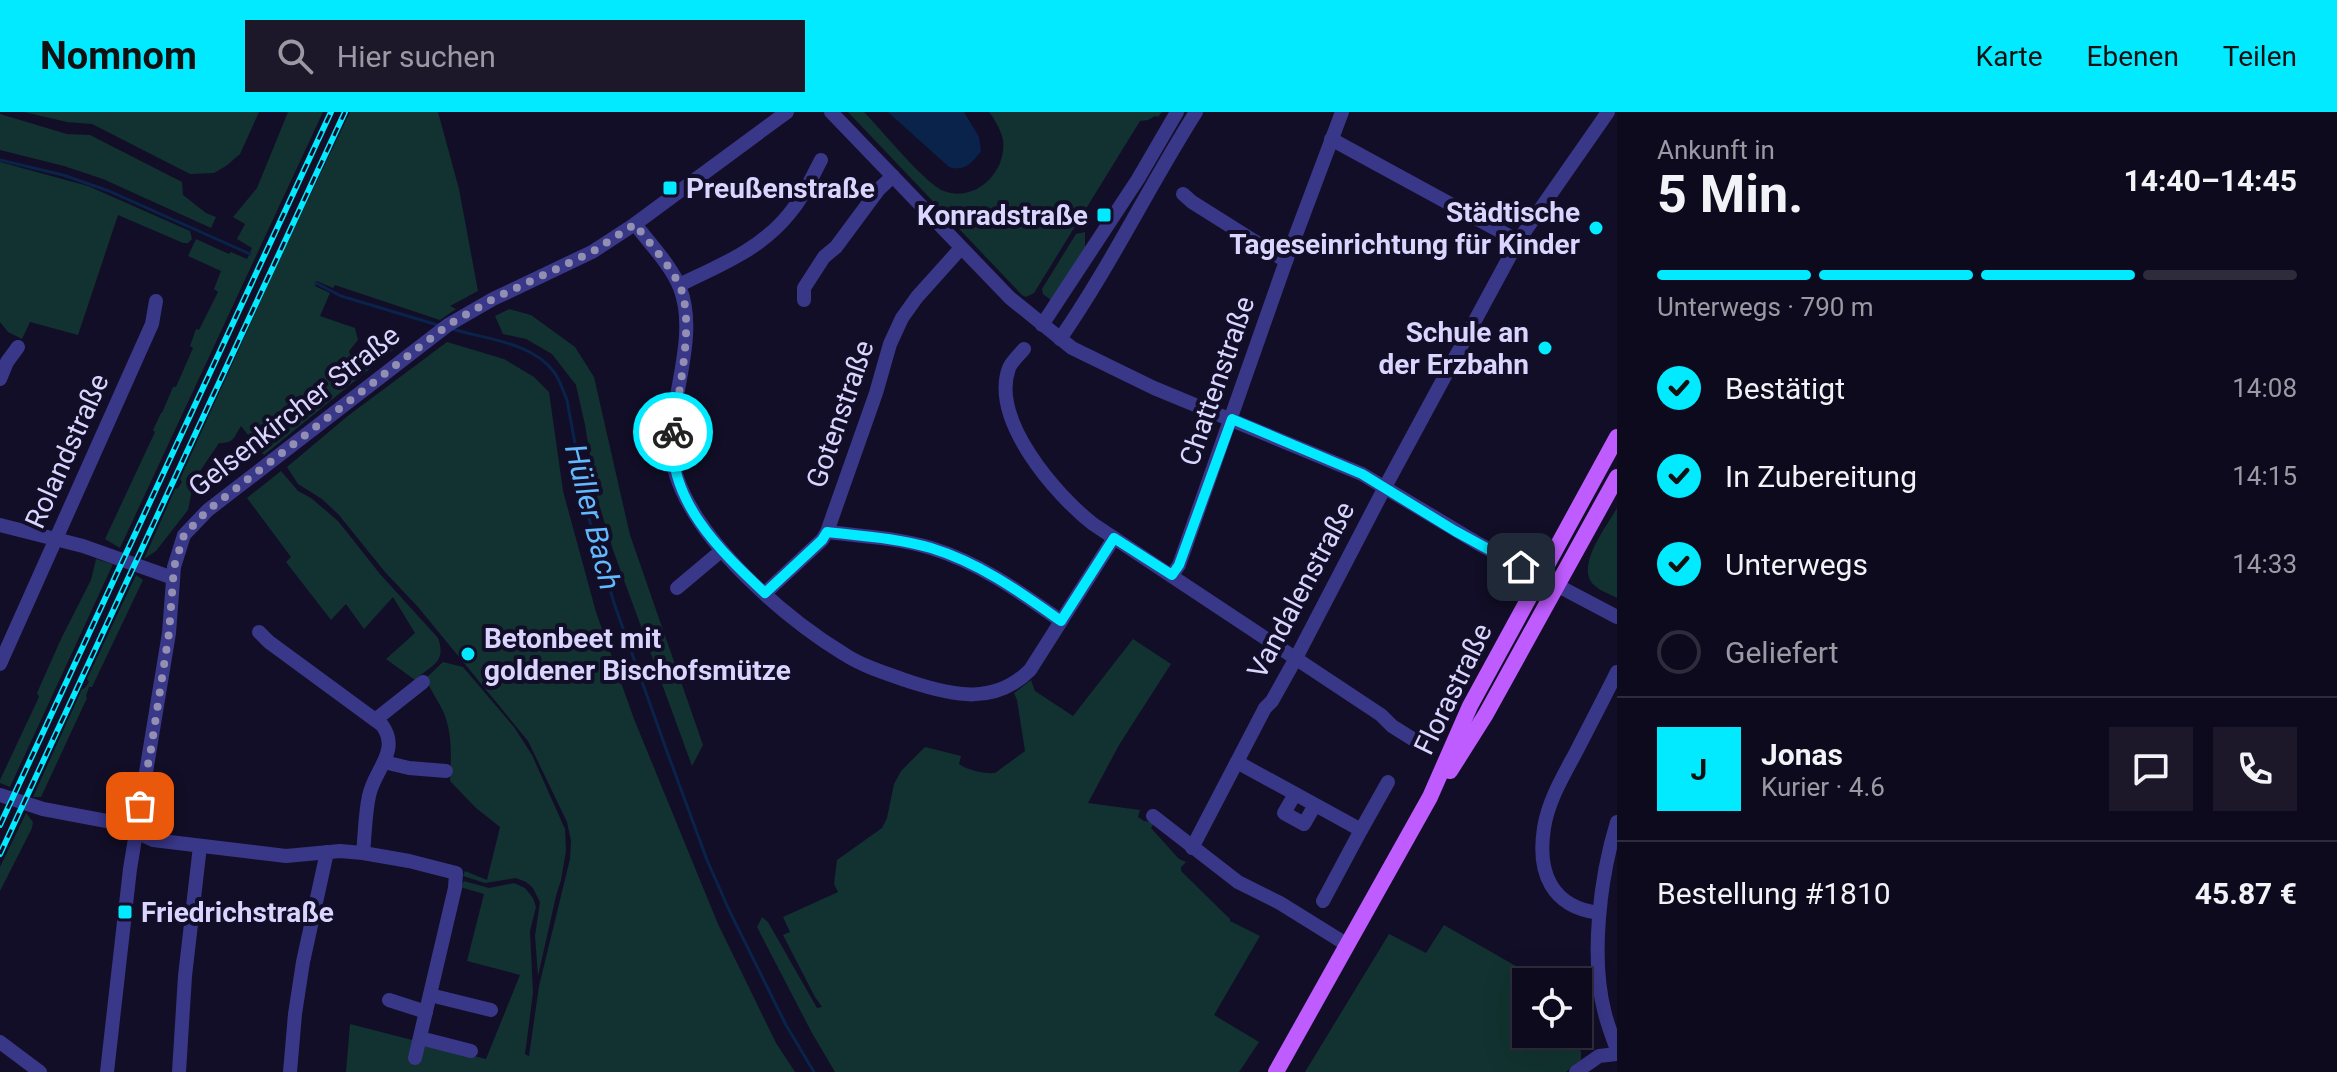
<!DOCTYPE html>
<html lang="de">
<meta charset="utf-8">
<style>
:root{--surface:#0e0a1d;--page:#1c182a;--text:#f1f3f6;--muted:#9b9aa4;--line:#2e2b3b;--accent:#01eaff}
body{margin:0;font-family:Roboto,sans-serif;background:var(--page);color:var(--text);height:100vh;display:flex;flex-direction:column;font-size:30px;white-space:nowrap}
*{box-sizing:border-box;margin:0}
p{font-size:26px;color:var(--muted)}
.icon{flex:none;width:44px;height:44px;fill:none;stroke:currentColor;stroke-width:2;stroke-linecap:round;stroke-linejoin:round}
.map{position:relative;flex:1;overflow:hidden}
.drawer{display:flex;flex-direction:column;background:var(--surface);width:720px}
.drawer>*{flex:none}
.fabs{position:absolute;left:1512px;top:856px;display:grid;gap:16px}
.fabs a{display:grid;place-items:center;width:80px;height:80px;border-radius:0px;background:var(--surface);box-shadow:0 8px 32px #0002,0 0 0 2px var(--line);font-size:40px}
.pin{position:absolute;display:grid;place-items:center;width:68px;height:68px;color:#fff;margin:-34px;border-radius:16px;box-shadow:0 4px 12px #0006}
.courier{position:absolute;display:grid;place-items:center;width:80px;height:80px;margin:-40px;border:6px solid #01eaff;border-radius:50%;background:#fff;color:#222;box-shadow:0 2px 10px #0007}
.summary em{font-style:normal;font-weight:700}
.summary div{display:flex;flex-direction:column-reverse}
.summary{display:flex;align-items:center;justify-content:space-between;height:136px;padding:0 40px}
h1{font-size:52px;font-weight:700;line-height:60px}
.bar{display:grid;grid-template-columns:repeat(4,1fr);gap:12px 8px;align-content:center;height:96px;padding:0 40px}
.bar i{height:10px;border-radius:6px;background:var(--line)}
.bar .current{background:var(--accent)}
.bar p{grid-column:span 4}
.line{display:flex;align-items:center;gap:20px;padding:0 40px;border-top:2px solid var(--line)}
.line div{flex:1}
.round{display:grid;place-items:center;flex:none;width:84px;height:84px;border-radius:0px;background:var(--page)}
ol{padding:0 40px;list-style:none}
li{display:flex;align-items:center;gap:24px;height:88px}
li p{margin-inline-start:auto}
li .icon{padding:8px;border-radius:50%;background:var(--accent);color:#111;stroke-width:4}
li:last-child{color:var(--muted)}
li i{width:44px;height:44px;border:4px solid var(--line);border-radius:50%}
header{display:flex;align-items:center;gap:48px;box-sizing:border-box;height:112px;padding:0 40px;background:var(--accent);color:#111}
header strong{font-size:38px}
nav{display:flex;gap:44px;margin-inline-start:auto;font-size:28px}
.search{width:560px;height:72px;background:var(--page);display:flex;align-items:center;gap:20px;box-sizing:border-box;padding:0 28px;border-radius:0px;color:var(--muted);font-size:30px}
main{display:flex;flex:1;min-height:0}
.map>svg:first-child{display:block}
.green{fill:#113230}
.water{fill:#0a234b}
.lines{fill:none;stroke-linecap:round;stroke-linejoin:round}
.stream{stroke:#0a234b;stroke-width:3}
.minor{stroke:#393788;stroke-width:14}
.major{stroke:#bf5cff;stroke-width:16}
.rail-casing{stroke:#01eaff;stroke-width:6}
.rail{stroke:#120e27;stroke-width:3;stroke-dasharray:9;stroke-linecap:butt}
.done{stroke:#938fb3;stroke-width:8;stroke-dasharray:0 14.4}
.route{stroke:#01eaff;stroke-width:10}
.poi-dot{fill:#01eaff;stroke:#120e27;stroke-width:3}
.labels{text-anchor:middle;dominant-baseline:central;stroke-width:8;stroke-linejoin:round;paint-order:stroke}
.poi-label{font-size:28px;font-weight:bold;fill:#d9d5ff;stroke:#120e27;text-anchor:start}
.street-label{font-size:28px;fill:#d9d5ff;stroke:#120e27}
.water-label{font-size:30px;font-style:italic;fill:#63b9ff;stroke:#120e27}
</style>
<header>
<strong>Nomnom</strong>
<div class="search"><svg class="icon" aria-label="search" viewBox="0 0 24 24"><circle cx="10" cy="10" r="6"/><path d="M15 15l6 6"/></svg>Hier suchen</div>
<nav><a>Karte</a><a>Ebenen</a><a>Teilen</a></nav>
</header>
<main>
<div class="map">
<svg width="1617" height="960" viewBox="0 0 1617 960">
<rect width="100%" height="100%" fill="#120e27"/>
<g class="green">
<polygon points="24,0 259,0 240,42 226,54 214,61 190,62 92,12 67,10"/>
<polygon points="288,0 323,0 120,436 105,427 155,320 153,318 161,301 162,301 173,275 176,275 193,236 190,234 196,217 199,218 218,180 214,177 221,159 188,144 196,127 229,142 231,140 247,147 252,136 237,127 245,112 233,105 257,76"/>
<path d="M 350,0 L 438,0 L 459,77 L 478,179 L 450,194 L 456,197 L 440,208 L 335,173 L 333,176 L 317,169 L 315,174 L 330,181 L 320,204 L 355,216 L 358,228 L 349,239 L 350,243 L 355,244 C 373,234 371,227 393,238 L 264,343 L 241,314 C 233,326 235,331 219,331 L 194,368 L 188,398 L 156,439 L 144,447 L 175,377 L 178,376 L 182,370 L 180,367 L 285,136 Z"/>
<path d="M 848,0 L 864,0 C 881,17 925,72 944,79 C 975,91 1007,60 1003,28 C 1001,18 995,8 989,0 L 1162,0 L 1158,5 L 1155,4 L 1148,8 L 1140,9 L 1034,181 L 1026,185 L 1022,183 Z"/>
<polygon points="0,2 67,22 90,23 182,70 183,83 206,101 216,105 211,116 103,67 64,54 0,38"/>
<polygon points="0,50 88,74 190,119 192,127 188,131 183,131 118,103 78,223 30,210 22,227 8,220 0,210"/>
<polygon points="1085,120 1085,136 1051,188 1043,182 1042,177 1076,122"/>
<polygon points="509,197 531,203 575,235 594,265 630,423 703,633 692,654 613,438 597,386 585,313 576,273 552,242 526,227 503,222 495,204"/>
<polygon points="447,230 504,247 534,265 549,280 563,379 596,500 634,607 718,812 776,931 795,960 346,960 350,912 486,947 520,863 467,849 484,782 460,775 464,769 489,776 514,771 525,776 533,786 536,795 530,819 533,881 525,942 529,944 539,874 570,747 571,729 567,710 528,629 418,495 385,460 339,403 322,387 298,372 287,355 349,303"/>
<path d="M 281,359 L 298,379 L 311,386 L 338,409 L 380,462 L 438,526 C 447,551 431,553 415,568 L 386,547 L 415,521 L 393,485 L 364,517 L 346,492 L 331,508 L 286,450 L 291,445 L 247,386 Z"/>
<path d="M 1617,396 L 1617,486 C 1610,482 1600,479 1594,473 C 1575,454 1607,414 1617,396 Z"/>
<polygon points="96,447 113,452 10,675 0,671 0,668 39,585 37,581 61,527 91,468"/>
<polygon points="136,463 143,468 92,575 89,575 86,584 87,586 41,685 33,685 82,577 85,576 89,570 87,567"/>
<path d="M 1133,527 L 1171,552 L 1119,633 L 1088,691 L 1140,698 L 1138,705 L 1144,709 L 1154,711 L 1151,716 L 1179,747 L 1186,750 L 1181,755 L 1181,759 L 1230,807 L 1230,809 L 1260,824 L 1214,903 L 1259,930 L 1239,960 L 835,960 L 812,921 L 757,815 L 762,805 L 768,810 L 817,896 L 822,895 L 815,885 L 783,823 L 790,820 L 783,805 L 838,780 L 834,772 L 837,748 L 882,716 L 887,706 L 894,672 L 901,659 L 925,635 L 961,644 L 959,652 C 967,658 984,662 995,661 L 1025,639 L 1017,588 L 1014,581 L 1031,568 L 1035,579 L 1073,604 Z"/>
<path d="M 443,550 L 463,555 L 514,615 L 532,643 L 565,717 L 566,739 L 561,768 L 556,784 L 538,864 L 535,824 L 540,790 L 533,776 L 526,770 L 516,766 L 485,771 L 463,764 L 465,759 L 487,768 L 500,715 L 476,696 L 450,669 C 451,645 453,622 443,599 C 438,588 430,578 426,566 Z"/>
<polygon points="26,701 33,710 32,716 0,779 0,755"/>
<polygon points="1444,813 1528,861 1525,866 1532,870 1526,870 1526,922 1555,922 1581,939 1581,948 1566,960 1305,960 1389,822 1426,841"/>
</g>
<path class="water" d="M 888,0 L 964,0 L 979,25 L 981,39 C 972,51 964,60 949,55 Z"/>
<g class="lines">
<g class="stream">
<polyline points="0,48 63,63 109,79 250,142"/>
<polyline points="316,171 341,184 441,214"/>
<path d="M 452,217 C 485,227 532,230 554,260 C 560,268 563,279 567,288 L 589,407 L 614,491 L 665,634 L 707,748 L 729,798 L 786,913 L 814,960"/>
</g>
<g class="minor">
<polyline points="831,0 1010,186 1072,236 1154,276 1362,362 1479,432 1617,505"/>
<polyline points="1331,27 1518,129"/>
<polyline points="1183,82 1192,90 1286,149"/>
<path d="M 635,112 C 650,132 671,153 680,176 C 702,233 658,307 676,363 C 698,431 784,505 844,542 C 864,555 888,562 911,570 C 954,584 995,593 1030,558 L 1114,426"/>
<path d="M 679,173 C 719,154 761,137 789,102 C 803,86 811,67 821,48"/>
<polyline points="804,188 804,176 824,145 836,135 879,77 893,64"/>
<polyline points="1042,213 1138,67 1177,0"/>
<path d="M 1060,227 C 1110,155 1149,74 1196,0"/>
<path d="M 1024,237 C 1019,243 1012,249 1009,256 C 990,308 1056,383 1093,412 L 1381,603 L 1392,614 L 1419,631"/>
<polyline points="0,267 7,250 18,235"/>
<polyline points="0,413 83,434 173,466"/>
<path d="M 827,420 C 862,424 897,426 931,436 C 980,451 1020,480 1061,509"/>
<polyline points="1172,463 1179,453 1286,149 1342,0"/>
<polyline points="677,476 721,439"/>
<polyline points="765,481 822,428 827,420 876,281 890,232 902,206 917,185 961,136"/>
<path d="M 259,520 L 269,530 L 382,613 C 401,639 374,658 369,684 C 365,702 365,722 363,741"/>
<polyline points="0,552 152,212 156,189"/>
<polyline points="375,608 423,570"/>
<polyline points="384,650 409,656 446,659"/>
<polyline points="1237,650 1361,718 1323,789"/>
<polyline points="1295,682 1284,701 1304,712 1315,693"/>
<polyline points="0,683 43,697 117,711 153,728 286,744 340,739 363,741 409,749 456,761 455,776 415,946"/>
<polyline points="1153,704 1238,770 1280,791 1346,832"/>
<path d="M 1617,710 C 1600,765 1590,846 1605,902 C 1608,914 1613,926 1617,938"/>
<polyline points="1361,718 1388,670"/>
<polyline points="1192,736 1265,596 1272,589 1296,546 1385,375 1518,129 1608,0"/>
<path d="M 1599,801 C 1551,795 1537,760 1544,716 C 1548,690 1562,666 1575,642 C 1589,615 1603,588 1617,560"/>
<polyline points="430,883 491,898"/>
<polyline points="389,888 426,900"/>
<polyline points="420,926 471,939"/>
<polyline points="0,930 40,960"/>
<polyline points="107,960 130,757 169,521 174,455 184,423 208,398 448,213 493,187 592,140 635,112 787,0"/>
<polyline points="179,960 185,864 200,734"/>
<polyline points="290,960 295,902 303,850 327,740"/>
<polyline points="1576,960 1599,944 1617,942"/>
</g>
<g class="major">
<polyline points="1450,659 1486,602 1617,365"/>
<polyline points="1276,960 1430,685 1470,594 1617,325"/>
</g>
<g class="rail-casing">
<g id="rail">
<polyline points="0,713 331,0"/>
<polyline points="0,742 345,0"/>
</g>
</g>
<use href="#rail" class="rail"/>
</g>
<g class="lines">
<path class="done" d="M 140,694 L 151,637 L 169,521 L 174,455 L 184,423 L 208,398 L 448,213 L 493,187 L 592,140 L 635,112 C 649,131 668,151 679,172 C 696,208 678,280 673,320"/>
<path class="route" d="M 673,320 C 666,387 720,439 765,481 L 822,428 L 827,420 C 862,424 897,426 931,436 C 980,451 1020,480 1061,509 L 1114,426 L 1172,463 L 1179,453 L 1232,307 L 1362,362 L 1455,419 L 1521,455"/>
</g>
<g class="poi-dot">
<rect x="662" y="68" width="16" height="16" rx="4"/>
<rect x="1096" y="95" width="16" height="16" rx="4"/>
<circle cx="1596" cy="116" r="8"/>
<circle cx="1545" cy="236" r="8"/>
<circle cx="468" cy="542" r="8"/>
<rect x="117" y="792" width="16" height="16" rx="4"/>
</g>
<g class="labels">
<g class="poi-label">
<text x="686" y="76">Preußenstraße</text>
<text x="1580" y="100" text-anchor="end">Städtische<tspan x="1580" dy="32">Tageseinrichtung für Kinder</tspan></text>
<text x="1088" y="103" text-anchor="end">Konradstraße</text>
<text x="1529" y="220" text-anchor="end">Schule an<tspan x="1529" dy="32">der Erzbahn</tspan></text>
<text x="484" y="526">Betonbeet mit<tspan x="484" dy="32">goldener Bischofsmütze</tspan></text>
<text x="141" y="800">Friedrichstraße</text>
</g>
<g class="street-label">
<text transform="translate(1217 269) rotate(-71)">Chattenstraße</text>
<text transform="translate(294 299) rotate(-38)">Gelsenkircher Straße</text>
<text transform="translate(840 302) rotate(-71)">Gotenstraße</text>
<text transform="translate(67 339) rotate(-66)">Rolandstraße</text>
<text transform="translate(1301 478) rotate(-62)">Vandalenstraße</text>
<text transform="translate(1453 577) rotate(-64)">Florastraße</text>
</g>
<g class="water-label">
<text transform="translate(593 405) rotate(76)">Hüller Bach</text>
</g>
</g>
</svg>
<div class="fabs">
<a><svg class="icon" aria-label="locate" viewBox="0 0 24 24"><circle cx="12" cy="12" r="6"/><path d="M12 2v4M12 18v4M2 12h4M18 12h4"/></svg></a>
</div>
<div class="pin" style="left:140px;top:694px;background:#ea580c"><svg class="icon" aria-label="bag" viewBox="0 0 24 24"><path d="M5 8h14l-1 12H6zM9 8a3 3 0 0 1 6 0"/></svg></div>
<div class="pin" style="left:1521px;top:455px;background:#1f2937"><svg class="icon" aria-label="home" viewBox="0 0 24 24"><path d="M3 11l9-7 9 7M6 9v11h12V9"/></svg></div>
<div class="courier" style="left:673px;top:320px"><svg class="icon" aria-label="bike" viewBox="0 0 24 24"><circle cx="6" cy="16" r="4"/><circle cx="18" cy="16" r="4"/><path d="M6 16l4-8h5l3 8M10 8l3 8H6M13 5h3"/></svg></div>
</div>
<section class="drawer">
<div class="summary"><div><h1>5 Min.</h1><p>Ankunft in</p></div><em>14:40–14:45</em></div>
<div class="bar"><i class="current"></i><i class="current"></i><i class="current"></i><i></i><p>Unterwegs · 790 m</p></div>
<ol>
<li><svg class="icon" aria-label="check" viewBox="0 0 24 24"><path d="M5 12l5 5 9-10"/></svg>Bestätigt<p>14:08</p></li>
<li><svg class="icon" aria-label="check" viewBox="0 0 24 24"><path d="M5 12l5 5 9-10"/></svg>In Zubereitung<p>14:15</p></li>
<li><svg class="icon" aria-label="check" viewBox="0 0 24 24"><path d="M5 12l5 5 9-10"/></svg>Unterwegs<p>14:33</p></li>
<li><i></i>Geliefert</li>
</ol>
<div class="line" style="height:144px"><b class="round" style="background:var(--accent);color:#111">J</b><div><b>Jonas</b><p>Kurier · 4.6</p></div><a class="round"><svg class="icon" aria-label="chat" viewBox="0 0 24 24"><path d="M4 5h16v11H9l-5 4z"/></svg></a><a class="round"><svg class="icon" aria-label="phone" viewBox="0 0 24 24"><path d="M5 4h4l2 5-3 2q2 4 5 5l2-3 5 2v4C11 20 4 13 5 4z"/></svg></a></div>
<div class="line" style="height:104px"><div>Bestellung #1810</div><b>45.87 €</b></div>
</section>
</main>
